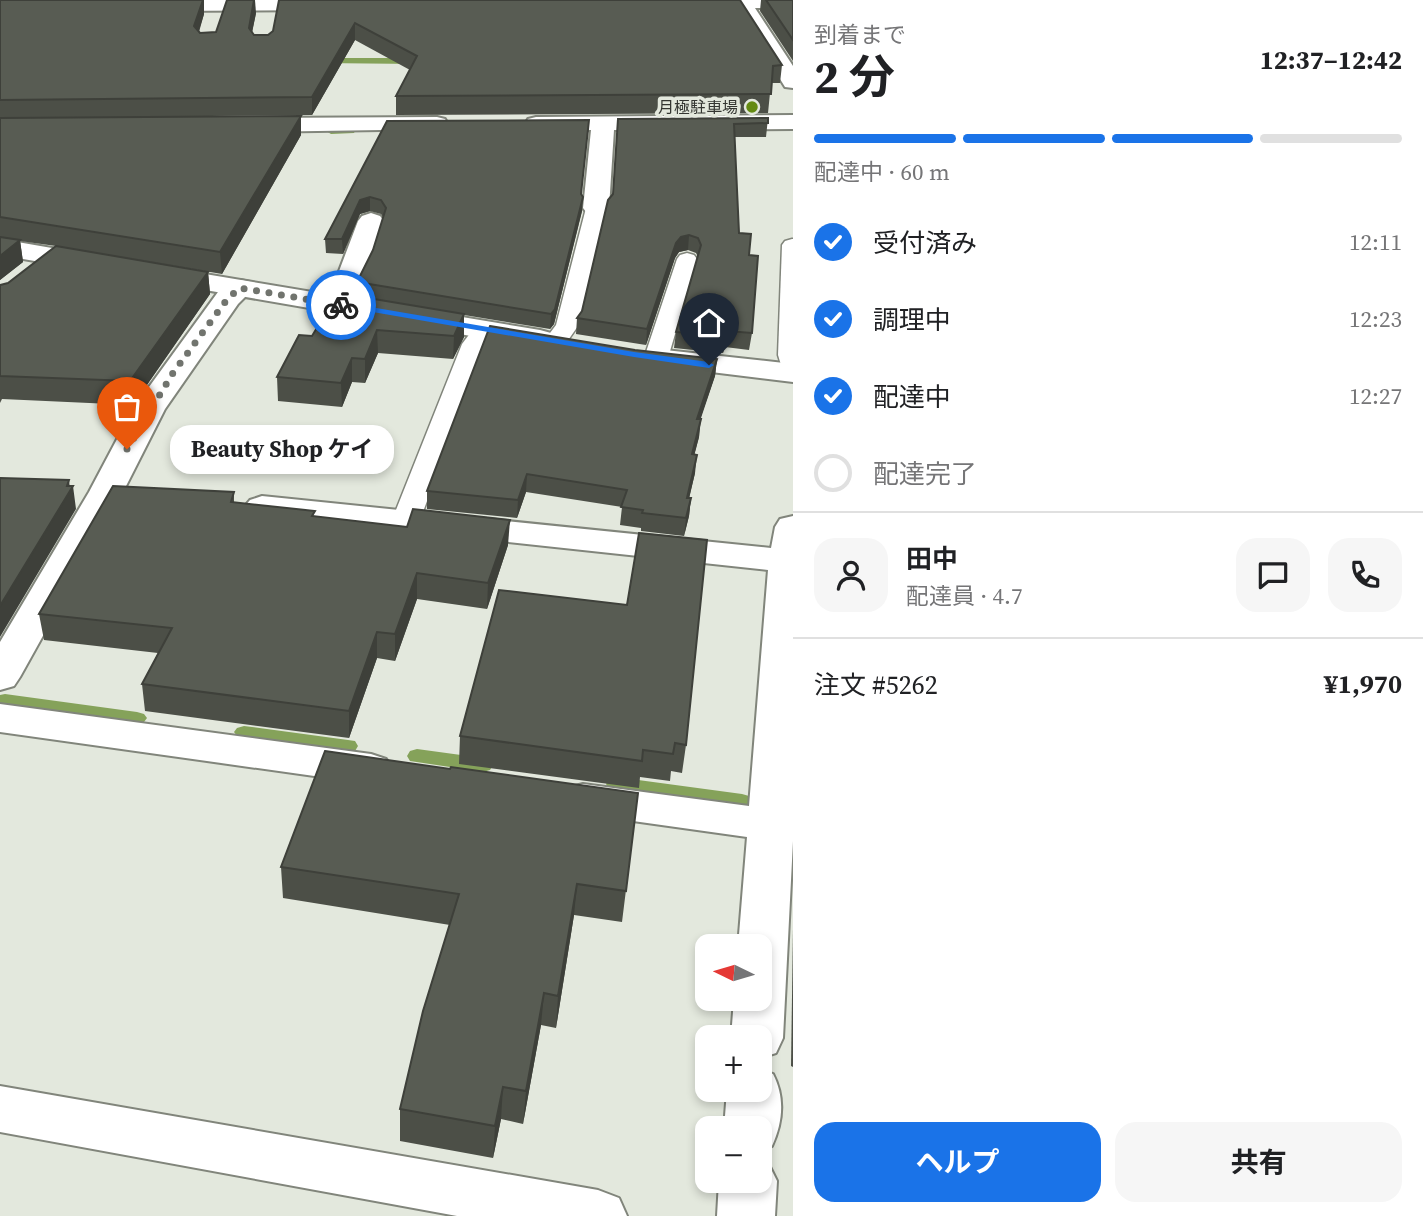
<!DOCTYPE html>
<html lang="ja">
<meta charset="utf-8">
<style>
:root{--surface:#fff;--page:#f6f6f6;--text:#202124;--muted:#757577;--line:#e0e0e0;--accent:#1a73e8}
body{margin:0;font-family:"Source Serif 4","Noto Sans JP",serif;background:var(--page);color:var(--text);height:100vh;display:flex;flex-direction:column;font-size:26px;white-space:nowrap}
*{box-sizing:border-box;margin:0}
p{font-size:23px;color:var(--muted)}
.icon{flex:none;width:38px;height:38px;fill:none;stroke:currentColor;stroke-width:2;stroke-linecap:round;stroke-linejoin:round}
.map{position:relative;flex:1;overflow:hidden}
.sheet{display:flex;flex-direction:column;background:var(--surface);width:630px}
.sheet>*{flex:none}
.needle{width:46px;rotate:275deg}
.tools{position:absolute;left:695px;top:934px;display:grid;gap:14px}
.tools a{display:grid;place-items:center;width:77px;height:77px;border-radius:14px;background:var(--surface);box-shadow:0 4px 10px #0003;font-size:35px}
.pin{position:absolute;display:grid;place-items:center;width:60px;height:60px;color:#fff;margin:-72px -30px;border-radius:50% 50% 50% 0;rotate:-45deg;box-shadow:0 0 7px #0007}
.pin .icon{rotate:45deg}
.courier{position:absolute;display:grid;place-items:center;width:70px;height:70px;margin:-35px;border:5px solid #1a73e8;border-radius:50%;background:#fff;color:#222;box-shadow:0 2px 9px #0007}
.bubble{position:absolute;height:49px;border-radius:21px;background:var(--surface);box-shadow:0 4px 10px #0003;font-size:23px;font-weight:700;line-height:49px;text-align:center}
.summary em{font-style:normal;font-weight:700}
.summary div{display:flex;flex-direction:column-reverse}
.summary{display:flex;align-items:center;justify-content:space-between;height:119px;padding:0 21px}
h1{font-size:46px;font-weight:700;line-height:52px}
.bar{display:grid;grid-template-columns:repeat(4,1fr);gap:10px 7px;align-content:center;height:84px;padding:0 21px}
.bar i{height:9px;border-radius:5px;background:var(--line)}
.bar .selected{background:var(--accent)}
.bar p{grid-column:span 4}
.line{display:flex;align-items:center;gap:18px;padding:0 21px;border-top:2px solid var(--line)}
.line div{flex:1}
.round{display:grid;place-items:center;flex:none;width:74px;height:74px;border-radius:21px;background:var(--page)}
ol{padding:0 21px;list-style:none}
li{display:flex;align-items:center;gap:21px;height:77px}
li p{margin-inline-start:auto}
li .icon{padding:7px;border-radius:50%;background:var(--accent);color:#fff;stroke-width:4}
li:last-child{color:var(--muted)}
li i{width:38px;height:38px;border:4px solid var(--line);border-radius:50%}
.cta{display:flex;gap:14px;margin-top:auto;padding:14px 21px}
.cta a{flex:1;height:80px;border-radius:21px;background:var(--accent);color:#fff;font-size:28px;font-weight:700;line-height:80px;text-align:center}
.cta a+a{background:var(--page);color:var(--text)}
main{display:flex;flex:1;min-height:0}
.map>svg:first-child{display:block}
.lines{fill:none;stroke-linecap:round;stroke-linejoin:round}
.stream{fill:#85a25a;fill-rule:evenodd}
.service-casing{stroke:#81857b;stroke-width:3}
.minor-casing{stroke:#81857b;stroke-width:4}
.tertiary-casing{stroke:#81857b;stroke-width:4}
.service{fill:#fff;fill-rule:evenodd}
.minor{fill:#fff;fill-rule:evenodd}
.tertiary{fill:#fff;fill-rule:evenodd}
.wall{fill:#4c4f47}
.shaded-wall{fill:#3e403a}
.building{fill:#585c53;stroke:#3e403a;stroke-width:2}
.route{fill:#1a73e8}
.done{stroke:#71746e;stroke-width:7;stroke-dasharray:0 12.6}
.poi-dot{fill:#648a12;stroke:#e3e8dd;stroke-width:2.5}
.labels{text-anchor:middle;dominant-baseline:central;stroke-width:7;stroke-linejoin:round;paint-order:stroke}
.far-poi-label{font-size:16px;fill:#343632;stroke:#e3e8dd;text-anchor:end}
</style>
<main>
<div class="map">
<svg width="793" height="1216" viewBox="0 0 793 1216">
<rect width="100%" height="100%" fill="#e3e8dd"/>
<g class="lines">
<g class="stream">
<polygon points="322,58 416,58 421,61 416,64 319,63 317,61"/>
<polygon points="350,128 355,131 354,133 331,134 326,131 331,128"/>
<polygon points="5,694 137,712 144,714 147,718 144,722 137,724 5,706 0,705 0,695"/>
<polygon points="244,726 348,740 355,741 358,746 355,751 348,752 237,736 234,732 237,728"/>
<polygon points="417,749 483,758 490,760 493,765 490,770 483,772 410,761 407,756 410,751"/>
<polygon points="616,777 742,794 749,796 752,801 749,806 742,808 609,789 606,784 609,779"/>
</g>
<g class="service-casing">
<g id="service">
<polygon points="596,202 606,208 578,326 564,346 548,346 544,341 556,325 586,208"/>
<polygon points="792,239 793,239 793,380 785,378 778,355 782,245 785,241"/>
<polygon points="687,253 694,255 697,259 668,358 664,363 648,363 644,358 677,259 680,255"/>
<polygon points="485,322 493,324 496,329 485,344 420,520 416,526 406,528 396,526 392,520 462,344 477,324"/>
</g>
</g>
<g class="minor-casing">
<g id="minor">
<polygon points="148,0 336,0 338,4 329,10 151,11 142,5"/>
<polygon points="683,0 793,0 793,8 755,8 793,66 793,88 785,87 736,8 690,9 683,7 681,3"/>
<polygon points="793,115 793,129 614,130 609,208 605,213 596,216 587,213 583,208 591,130 536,131 528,129 525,124 528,119 536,117"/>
<polygon points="437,117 445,119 448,124 445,129 249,132 241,130 238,125 241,120 249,118"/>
<path d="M 371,213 L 380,216 L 384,221 C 374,250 362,319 322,309 L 318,303 L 333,287 L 358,221 L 362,216 Z"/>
<polygon points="240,280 250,282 254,288 238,304 165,409 123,492 20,677 14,686 0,690 0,642 89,492 133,409 218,292 230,282"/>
<polygon points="262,496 771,548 775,527 780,519 793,516 793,841 783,1038 776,1053 760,1058 760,1038 731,1038 734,999 760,999 760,947 738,947 747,837 583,814 567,810 561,799 567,788 583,784 749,806 768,570 250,514 244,507 250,500"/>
<polygon points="0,704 371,754 386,759 393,769 386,779 371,784 0,732"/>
<path d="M 760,1069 L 773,1074 C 785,1097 783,1122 772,1146 L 760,1150 L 760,1129 L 724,1129 L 727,1090 L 760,1090 Z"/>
<polygon points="0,1086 598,1190 619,1198 627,1216 457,1216 0,1132"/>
<polygon points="760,1160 768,1163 777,1181 775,1216 717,1216 719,1181 760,1181"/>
</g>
</g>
<g class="tertiary-casing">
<g id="tertiary">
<polygon points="0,239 98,256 108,258 112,264 108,270 98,272 0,255"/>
<polygon points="157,266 540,330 551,333 555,339 551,345 540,348 147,280 143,274 147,268"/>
<polygon points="665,350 793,364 793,382 654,365 650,359 654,353"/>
</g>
</g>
<use href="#service" class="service"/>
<use href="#minor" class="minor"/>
<use href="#tertiary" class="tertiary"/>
</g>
<g class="wall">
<polygon points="0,0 204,14 199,32 200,33 216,32 256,13 252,33 254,35 268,35 273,31 279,0 782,65 780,83 771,83 768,113 396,115 396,96 410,70 355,40 312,115 210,116 301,116 301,135 222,274 80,250 208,272 210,294 133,405 2,399 0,403 0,285 8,283 56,246 20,241 23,262 0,280"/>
<polygon points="761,0 793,0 793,61 760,11"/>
<polygon points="768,118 766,137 734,137 739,233 749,255 752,333 749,350 725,347 723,353 674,348 676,332 698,257 696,253 688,250 679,252 675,258 646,345 576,334 577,318 582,311 613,194 618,119"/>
<polygon points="387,121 582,195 582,211 554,324 550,329 464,315 464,337 453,359 378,353 365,383 352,382 342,407 278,401 277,377 312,336 357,297 357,282 373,250 383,217 381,214 370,211 360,214 343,254 326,253 325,239"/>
<polygon points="635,350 717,359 715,376 700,419 699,437 694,455 695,473 689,498 691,498 689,516 684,536 641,531 641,528 620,525 622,507 526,492 517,518 427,509 427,491"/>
<polygon points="234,492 234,502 315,516 508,545 487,609 417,599 395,661 377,658 349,738 145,711 142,684 158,653 44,640 39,614"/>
<polygon points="499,590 686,745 682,773 671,771 670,781 640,777 639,788 459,764 460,736"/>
<polygon points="450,769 638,793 622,922 574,915 556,1028 541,1025 523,1124 501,1119 493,1158 400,1141 400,1109 450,925 283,898 281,867"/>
<polygon points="793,928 793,1067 791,1066"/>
</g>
<g class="shaded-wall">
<polygon points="203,0 204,0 204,14 195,43 194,26"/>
<polygon points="254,0 255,0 256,13 249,46 249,28"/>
<polygon points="355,23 355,40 312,115 312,97"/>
<polygon points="301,116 301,135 222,274 220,252"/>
<polygon points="370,197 370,211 360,214 343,254 342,239 360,200"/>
<polygon points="583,197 582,211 554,324 550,329 551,314"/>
<polygon points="689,235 688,250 679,252 675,258 646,345 647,329 676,243 681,237"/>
<polygon points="20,240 23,262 0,280 0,256"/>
<polygon points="208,272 210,294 133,405 130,381"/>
<polygon points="464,314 464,337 453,359 454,336"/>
<polygon points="377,330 378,353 365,383 365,359"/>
<polygon points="727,331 725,347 723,353 725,337"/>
<polygon points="352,358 352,382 342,407 341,383"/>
<polygon points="717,359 715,376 695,436 697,419"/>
<polygon points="701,419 699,437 690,472 692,454"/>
<polygon points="697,455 695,473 685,516 687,498"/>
<polygon points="527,474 526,492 517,518 518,500"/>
<polygon points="69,480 70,490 73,486 76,509 0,637 0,606"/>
<polygon points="691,498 689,516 684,536 686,518"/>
<polygon points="510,520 508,545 487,609 488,583"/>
<polygon points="417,573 417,599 395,661 395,634"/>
<polygon points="377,632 377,658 349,738 349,711"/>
<polygon points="577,884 574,915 556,1028 558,996"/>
<polygon points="544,993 541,1025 523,1124 526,1091"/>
<polygon points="503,1087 501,1119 493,1158 495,1126"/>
</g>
<g class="building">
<polygon points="0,0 203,0 194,26 200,33 216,32 227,0 254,0 249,28 254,35 268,35 273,31 279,0 740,0 782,65 773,66 771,94 396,96 417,56 355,23 312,97 0,100"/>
<polygon points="766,0 793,0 793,40"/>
<polygon points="301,116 220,252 0,217 0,118"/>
<polygon points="768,118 768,123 734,124 739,233 751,234 749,255 758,256 752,333 727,331 725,337 676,332 701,245 698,238 689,235 681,237 676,243 647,329 577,318 582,311 608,200 613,194 618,119"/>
<polygon points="589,120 581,194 583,197 555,309 551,314 357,282 373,250 386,208 381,200 370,197 360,200 342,239 325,239 387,121"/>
<polygon points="0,237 20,240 0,256"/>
<polygon points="56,246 208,272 130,381 0,376 0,285 8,283"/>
<polygon points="338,293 464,314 454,336 377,330 365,359 352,358 341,383 277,377 299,335 312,336"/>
<polygon points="490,326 635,350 717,359 697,419 701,419 692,454 697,455 687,498 691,498 686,518 642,513 643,510 621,507 627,490 527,474 518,500 427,491"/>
<polygon points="0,478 69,480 67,486 73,486 0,606"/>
<polygon points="113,486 234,492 231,502 315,511 312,516 407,527 413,509 510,520 488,583 417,573 395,634 377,632 349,711 142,684 172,628 39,614"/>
<polygon points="639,533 707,540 686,745 675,743 673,754 643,750 642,761 460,736 499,590 627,605"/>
<polygon points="325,751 450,769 451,767 638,793 626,891 577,884 558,996 544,993 526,1091 503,1087 495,1126 400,1109 423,1011 459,894 281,867"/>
</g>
<polygon class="route" points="341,302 634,352 709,362 714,365 709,368 634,357 338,306"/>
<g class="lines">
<polyline class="done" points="127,449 173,373 228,298 240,288 341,305"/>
</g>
<circle class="poi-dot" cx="752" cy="107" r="7"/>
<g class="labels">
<g class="far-poi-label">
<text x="738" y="107">月極駐車場</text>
</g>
</g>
</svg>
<div class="tools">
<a><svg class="needle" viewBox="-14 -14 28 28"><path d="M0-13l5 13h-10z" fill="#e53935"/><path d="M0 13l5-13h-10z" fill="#757577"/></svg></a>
<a>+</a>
<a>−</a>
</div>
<div class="pin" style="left:127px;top:449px;background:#ea580c"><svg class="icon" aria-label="bag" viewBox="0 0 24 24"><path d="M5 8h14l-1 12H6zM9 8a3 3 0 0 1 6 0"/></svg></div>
<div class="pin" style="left:709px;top:365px;background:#1f2937"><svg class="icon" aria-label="home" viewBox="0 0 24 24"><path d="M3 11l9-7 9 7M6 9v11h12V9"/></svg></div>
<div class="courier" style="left:341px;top:305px"><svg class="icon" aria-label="bike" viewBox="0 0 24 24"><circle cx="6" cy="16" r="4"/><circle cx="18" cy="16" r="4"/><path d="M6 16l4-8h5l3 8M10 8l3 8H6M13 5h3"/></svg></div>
<div class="bubble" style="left:170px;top:425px;width:224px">Beauty Shop ケイ</div>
</div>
<section class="sheet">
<div class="summary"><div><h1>2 分</h1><p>到着まで</p></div><em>12:37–12:42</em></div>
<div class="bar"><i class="selected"></i><i class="selected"></i><i class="selected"></i><i></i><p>配達中 · 60 m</p></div>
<ol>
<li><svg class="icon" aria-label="check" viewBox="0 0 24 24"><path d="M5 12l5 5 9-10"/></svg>受付済み<p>12:11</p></li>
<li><svg class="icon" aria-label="check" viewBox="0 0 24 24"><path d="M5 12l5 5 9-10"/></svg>調理中<p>12:23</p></li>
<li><svg class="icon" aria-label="check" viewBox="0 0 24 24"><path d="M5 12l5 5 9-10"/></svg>配達中<p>12:27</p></li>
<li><i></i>配達完了</li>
</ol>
<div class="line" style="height:126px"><a class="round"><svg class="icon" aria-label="person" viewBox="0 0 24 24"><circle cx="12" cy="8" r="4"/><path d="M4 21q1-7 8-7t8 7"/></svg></a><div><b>田中</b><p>配達員 · 4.7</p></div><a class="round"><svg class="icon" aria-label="chat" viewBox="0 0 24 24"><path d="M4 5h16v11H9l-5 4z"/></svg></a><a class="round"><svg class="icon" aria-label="phone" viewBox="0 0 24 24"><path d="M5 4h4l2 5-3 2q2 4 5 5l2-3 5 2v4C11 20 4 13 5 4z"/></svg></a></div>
<div class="line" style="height:91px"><div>注文 #5262</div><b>¥1,970</b></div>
<div class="cta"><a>ヘルプ</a><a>共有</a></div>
</section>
</main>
